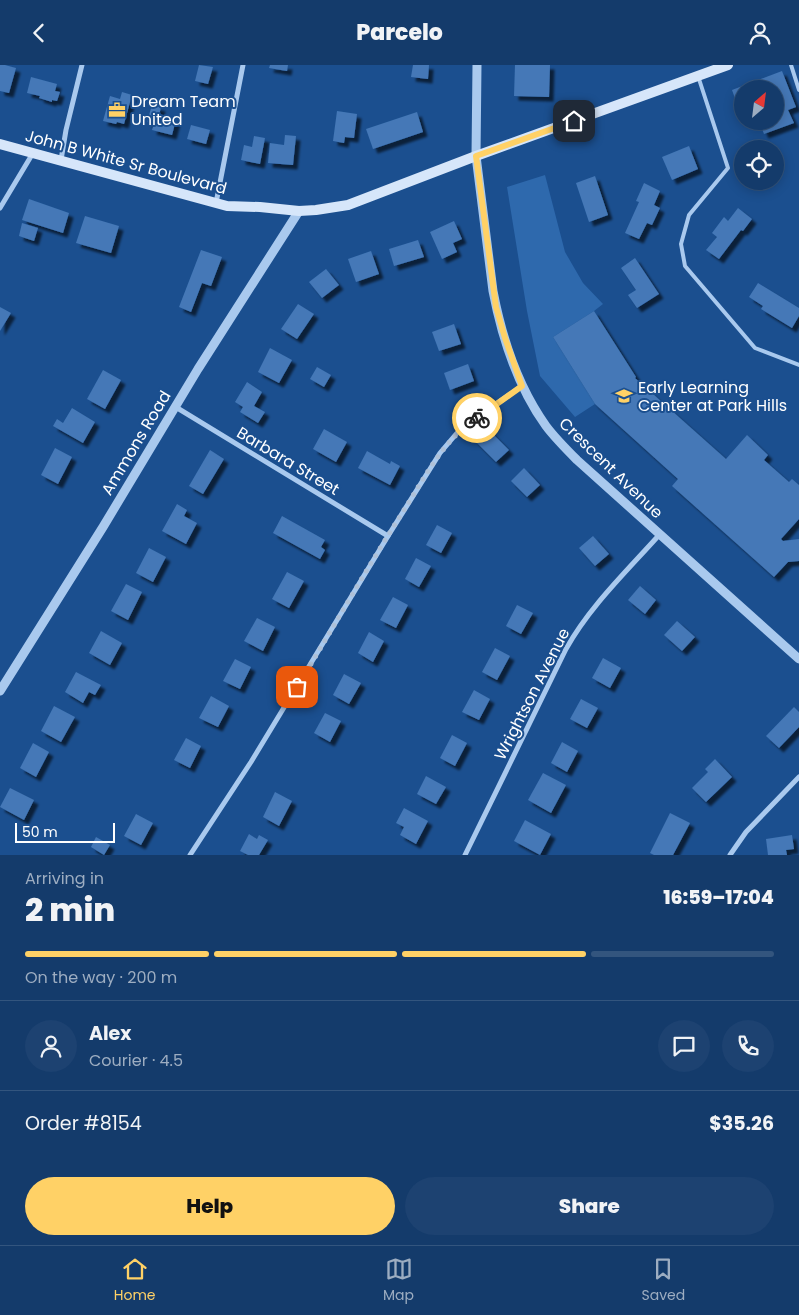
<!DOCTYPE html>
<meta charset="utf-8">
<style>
:root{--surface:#143b6b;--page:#1d4271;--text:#f1f3f6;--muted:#9dadc1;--line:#33557e;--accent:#ffd166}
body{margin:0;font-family:Poppins,sans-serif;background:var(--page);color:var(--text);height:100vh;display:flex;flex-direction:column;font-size:19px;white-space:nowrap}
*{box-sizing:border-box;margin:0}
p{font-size:16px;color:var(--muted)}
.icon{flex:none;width:28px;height:28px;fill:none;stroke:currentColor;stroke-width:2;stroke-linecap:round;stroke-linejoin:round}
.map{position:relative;height:790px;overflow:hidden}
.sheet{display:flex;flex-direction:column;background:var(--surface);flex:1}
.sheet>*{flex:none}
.needle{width:32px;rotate:28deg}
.controls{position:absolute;left:734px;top:15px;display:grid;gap:10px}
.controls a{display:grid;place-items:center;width:50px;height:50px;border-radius:50%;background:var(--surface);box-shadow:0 2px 12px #0003,0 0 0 1px var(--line);font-size:25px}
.scale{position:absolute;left:15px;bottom:12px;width:100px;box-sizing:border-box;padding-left:5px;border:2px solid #fff;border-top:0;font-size:14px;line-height:18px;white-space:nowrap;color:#fff;-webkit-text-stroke:4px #1b4f8f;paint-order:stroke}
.pin{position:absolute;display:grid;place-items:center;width:42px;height:42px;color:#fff;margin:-21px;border-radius:10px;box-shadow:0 2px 8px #0006}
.courier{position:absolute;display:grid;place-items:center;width:50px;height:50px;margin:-25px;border:4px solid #ffd166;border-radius:50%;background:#fff;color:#222;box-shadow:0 1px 6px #0007}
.summary em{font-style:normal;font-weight:800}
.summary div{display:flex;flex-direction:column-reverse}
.summary{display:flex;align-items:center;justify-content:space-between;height:85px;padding:0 25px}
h1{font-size:32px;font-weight:800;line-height:38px}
.bar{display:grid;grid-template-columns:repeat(4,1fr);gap:8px 5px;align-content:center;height:60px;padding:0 25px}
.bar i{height:6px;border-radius:4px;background:var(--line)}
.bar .active{background:var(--accent)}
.bar p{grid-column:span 4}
.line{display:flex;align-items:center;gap:12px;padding:0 25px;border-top:1px solid var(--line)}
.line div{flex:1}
.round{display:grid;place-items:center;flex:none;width:52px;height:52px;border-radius:26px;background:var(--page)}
.primary-button{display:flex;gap:10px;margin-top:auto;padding:10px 25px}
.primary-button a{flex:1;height:58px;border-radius:30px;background:var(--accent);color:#111;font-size:20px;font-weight:800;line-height:58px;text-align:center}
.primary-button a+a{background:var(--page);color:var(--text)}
header{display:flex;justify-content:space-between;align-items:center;height:65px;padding:0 25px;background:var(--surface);font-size:22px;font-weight:800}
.menu{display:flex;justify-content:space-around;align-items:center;height:70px;border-top:1px solid var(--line);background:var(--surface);font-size:14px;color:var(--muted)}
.menu a{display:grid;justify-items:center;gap:2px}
.menu .active{color:var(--accent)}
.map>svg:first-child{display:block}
.green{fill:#2e69ad}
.building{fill:#4478b7;filter:url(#shadow)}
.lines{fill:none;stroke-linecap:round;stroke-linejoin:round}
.service{stroke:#a9c9ee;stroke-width:4}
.minor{stroke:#a9c9ee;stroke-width:5}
.tertiary{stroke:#a9c9ee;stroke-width:9}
.secondary{stroke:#d6e6fa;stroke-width:10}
.done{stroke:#afc1d8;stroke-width:5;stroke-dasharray:0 9}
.route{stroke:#ffd166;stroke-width:6}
.labels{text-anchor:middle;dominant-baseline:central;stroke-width:4;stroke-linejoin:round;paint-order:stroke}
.poi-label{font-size:16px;fill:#fff;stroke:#1b4f8f;text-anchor:start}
.street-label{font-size:16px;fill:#fff;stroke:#1b4f8f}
</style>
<header><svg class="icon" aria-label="back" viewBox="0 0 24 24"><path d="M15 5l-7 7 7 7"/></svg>Parcelo<svg class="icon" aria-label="person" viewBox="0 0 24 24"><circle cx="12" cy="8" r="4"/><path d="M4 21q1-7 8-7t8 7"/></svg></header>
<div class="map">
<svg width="799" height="790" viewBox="0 0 799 790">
<defs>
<filter id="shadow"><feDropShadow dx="4.5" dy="4.5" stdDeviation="1" flood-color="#0009"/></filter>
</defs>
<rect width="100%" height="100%" fill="#1b4f8f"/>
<polygon class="green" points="545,110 565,187 583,218 603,239 594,246 553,272 595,339 575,352 540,311 527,246 507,122"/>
<g class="building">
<polygon points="0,0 5,0 16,3 9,28 0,26"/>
<polygon points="199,0 213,2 208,19 195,16"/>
<polygon points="270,0 288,0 287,6 269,3"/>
<polygon points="413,0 429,0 428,14 411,12"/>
<polygon points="515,0 550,0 549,32 514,31"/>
<polygon points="782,6 796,42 788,45 794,58 764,69 759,56 775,56 775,24 742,24 742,53 732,25"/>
<polygon points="31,12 57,19 55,26 60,27 57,36 52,35 52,37 39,33 40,31 27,28"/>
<polygon points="122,27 132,30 124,59 117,57 116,59 103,56 110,31 120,34"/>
<polygon points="152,40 161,42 159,51 176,55 172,70 152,65 154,59 147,57"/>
<polygon points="337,46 357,49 354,73 345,72 344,78 333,76"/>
<polygon points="417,47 423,67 373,84 366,64"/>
<polygon points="191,60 210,65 206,79 187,74"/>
<polygon points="285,70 296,71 293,100 268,98 270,78 284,80"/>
<polygon points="254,71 265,73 260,99 241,95 244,80 252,82"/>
<polygon points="689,81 698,104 672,115 662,92"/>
<polygon points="595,111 608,150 589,157 576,118"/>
<polygon points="644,118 660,126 654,140 660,143 652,160 647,158 639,174 625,168 639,137 636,136"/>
<polygon points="29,134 69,148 63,168 22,155"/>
<polygon points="738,143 752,154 743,166 741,165 719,194 706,185 717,172 712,168 724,152 728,156"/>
<polygon points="85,151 119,161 111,188 76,178"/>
<polygon points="454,156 462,174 453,178 457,187 442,194 430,167"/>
<polygon points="22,158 38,163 34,176 19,171"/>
<polygon points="418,175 424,192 394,201 389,184"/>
<polygon points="201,185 222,192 211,221 202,218 191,247 179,242"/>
<polygon points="371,186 379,209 356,217 348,194"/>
<polygon points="635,193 659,229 637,243 628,230 636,225 621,203"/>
<polygon points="326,204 339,220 322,233 309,217"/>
<polygon points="758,218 799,243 799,251 792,263 761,244 763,241 749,232"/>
<polygon points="298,239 314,249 297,274 281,264"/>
<polygon points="0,242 11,248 0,266"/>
<polygon points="594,246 636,312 635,313 726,394 747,370 768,390 764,395 789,417 792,414 799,420 799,454 781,474 783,476 799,474 799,496 788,497 774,512 672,421 678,414 595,339 553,272"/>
<polygon points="454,259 461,279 439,286 432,267"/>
<polygon points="270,283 292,295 279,318 258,307"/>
<polygon points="468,299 474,316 450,325 444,308"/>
<polygon points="317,302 331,310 324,322 310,314"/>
<polygon points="103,305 121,315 105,344 87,334"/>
<polygon points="247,317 262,327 254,341 265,347 258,358 240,347 243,342 235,337"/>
<polygon points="72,343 95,357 83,378 53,361 57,354 63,358"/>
<polygon points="487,363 509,385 496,397 474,375"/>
<polygon points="324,364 347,377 336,397 313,384"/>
<polygon points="55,383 72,392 58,419 41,410"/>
<polygon points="210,385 224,394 203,429 189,421"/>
<polygon points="367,386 390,399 391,396 400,401 390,420 358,403"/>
<polygon points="524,403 540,420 527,432 511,416"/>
<polygon points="177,439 187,445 184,451 197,458 186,479 162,466"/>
<polygon points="282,451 325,475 321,482 325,485 320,494 273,468"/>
<polygon points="437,460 452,468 441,488 426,480"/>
<polygon points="593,471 609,489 595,501 579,483"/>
<polygon points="149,483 166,492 153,517 136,508"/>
<polygon points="416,493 431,501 419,522 405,514"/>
<polygon points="287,507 304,516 289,543 272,534"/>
<polygon points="126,519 142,527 128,555 111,546"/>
<polygon points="640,521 656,535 645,549 628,535"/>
<polygon points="393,532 408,540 396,563 380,555"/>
<polygon points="517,540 533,548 521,569 506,561"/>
<polygon points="257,553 275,562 263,586 244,576"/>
<polygon points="677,556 695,572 682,586 664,570"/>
<polygon points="101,566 122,578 110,600 89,588"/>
<polygon points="369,567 384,576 373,597 358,588"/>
<polygon points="495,583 510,591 497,615 482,607"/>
<polygon points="603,593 621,603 610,623 592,613"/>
<polygon points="235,594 251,602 240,624 223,616"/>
<polygon points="76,607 101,620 95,630 89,627 83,638 65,627"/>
<polygon points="344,609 361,618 349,639 333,630"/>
<polygon points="474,625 490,634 479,655 462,647"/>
<polygon points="211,631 229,641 218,662 199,653"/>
<polygon points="581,634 598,643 587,663 570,654"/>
<polygon points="54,641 75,652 61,677 41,666"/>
<polygon points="794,642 799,647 799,662 779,683 766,671"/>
<polygon points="325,648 341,656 330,677 314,668"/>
<polygon points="452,670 467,678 455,701 440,693"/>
<polygon points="186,673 201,681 190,703 174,695"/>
<polygon points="562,677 578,686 567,707 551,698"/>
<polygon points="33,678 49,687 36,712 20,703"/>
<polygon points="715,694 732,712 706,737 692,723 708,707 705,704"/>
<polygon points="543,708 566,720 551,748 528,735"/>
<polygon points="426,711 446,722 436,739 417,729"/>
<polygon points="10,723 34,735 24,755 0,742"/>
<polygon points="275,727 292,736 279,761 263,752"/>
<polygon points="404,743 428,756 416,779 400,770 404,762 396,758"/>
<polygon points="670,748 690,758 673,790 654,790 650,788"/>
<polygon points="136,749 153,758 141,780 124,771"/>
<polygon points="525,755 551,769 540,790 514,776"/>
<polygon points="249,769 257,774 259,770 268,775 259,790 248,790 240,786"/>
<polygon points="792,770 794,784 786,785 787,790 768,790 766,774"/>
<polygon points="96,772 110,780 104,790 91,782"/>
</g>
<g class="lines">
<g class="service">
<polyline points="791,0 799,25"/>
<polyline points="698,11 728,103 689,150 681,179 685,201 755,283 799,300"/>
</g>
<g class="minor">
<polyline points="61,95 66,65 82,0"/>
<polyline points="216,138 243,0"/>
<polyline points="0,143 33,88"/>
<polyline points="174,341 388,471"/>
<polyline points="190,790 251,697 388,471 440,388 457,368 466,360 522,321"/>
<path d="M 465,790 L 566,584 C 590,541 627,506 660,469"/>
<polyline points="730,790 746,767 799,712"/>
</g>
<g class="tertiary">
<path d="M 477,0 L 476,91 L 493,226 C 502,273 518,322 546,361 C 555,373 566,384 577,395 L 799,594"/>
<polyline points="0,626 103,462 198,304 299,146"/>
</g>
<polyline class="secondary" points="0,79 227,141 260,142 299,146 316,145 348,140 476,91 728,0"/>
</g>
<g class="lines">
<path class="done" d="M 297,622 C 333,563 367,503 404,445 C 425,412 443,375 477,353"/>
<polyline class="route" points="477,353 522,321 505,273 496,242 476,91 574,56"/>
</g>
<defs>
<g id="office-bare" transform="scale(1.35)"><path d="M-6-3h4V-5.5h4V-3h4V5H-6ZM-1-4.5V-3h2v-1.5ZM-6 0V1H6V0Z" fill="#ffd166" stroke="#1b4f8f" stroke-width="2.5" paint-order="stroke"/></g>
<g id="school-bare" transform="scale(1.35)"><path d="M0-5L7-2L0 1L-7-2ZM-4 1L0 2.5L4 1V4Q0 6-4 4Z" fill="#ffd166" stroke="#1b4f8f" stroke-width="2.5" paint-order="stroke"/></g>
</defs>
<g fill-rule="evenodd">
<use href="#office-bare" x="117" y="45"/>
<use href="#school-bare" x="624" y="331"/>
</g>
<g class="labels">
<g class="poi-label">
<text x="131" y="36">Dream Team<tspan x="131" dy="18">United</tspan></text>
<text x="638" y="322">Early Learning<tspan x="638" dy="18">Center at Park Hills</tspan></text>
</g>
<g class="street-label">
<text transform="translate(126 97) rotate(15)">John B White Sr Boulevard</text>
<text transform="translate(136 378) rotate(-59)">Ammons Road</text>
<text transform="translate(288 396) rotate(31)">Barbara Street</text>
<text transform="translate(611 403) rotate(44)">Crescent Avenue</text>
<text transform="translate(532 629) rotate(-63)">Wrightson Avenue</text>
</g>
</g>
</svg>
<div class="controls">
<a><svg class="needle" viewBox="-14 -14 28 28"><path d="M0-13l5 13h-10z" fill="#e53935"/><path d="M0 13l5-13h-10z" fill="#9dadc1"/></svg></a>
<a><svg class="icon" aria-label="locate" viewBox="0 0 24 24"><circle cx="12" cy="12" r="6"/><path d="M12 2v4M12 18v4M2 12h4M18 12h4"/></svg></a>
</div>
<div class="scale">50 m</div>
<div class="pin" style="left:297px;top:622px;background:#ea580c"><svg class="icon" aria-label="bag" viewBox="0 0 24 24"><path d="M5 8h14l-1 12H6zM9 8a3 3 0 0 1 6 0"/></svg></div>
<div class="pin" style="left:574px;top:56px;background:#1f2937"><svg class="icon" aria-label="home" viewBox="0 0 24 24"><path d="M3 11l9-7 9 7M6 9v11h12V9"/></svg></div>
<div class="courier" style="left:477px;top:353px"><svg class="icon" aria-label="bike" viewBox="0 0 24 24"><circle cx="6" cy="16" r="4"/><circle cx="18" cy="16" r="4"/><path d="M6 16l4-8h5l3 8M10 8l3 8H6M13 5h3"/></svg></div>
</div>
<section class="sheet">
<div class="summary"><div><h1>2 min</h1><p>Arriving in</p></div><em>16:59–17:04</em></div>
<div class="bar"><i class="active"></i><i class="active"></i><i class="active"></i><i></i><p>On the way · 200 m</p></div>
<div class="line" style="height:90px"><a class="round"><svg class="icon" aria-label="person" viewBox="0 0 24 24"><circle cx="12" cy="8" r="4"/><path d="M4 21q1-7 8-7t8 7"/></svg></a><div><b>Alex</b><p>Courier · 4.5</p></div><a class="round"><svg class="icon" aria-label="chat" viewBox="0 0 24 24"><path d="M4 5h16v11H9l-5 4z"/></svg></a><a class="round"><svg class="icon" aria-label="phone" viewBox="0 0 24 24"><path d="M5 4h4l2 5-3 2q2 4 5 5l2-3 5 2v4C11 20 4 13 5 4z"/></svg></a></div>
<div class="line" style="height:65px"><div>Order #8154</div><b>$35.26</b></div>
<div class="primary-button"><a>Help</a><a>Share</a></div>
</section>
<nav class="menu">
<a class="active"><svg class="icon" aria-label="home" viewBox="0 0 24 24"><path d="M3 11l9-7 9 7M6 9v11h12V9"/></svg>Home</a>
<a><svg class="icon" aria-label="map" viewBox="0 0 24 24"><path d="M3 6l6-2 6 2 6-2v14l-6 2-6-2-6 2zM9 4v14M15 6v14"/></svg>Map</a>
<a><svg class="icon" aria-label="saved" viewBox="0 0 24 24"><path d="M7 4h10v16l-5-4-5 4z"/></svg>Saved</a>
</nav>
